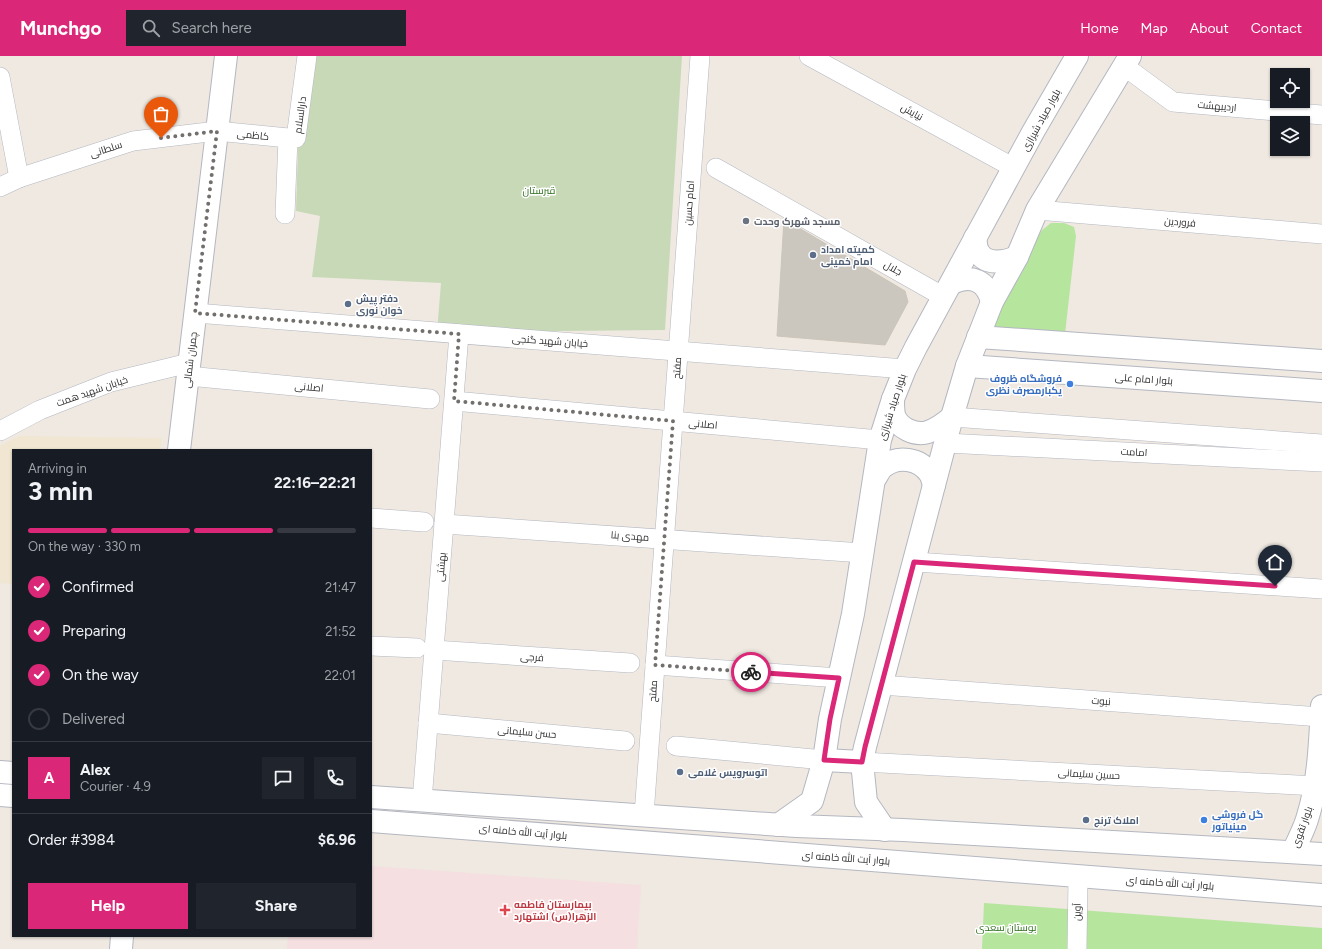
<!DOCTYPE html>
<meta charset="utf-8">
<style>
:root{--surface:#171b24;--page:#20242c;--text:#f1f3f6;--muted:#9ea1a6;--line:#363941;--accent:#db2777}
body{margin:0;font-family:Figtree,Cairo,sans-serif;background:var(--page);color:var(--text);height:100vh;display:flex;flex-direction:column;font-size:15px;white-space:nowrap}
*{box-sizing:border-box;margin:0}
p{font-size:13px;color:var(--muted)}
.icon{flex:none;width:22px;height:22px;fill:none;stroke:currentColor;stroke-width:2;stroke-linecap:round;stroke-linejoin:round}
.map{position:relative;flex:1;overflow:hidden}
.drawer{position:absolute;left:12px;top:393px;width:360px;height:488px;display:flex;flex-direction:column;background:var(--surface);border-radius:0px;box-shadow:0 1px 3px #0004}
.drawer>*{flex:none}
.tools{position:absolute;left:1270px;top:12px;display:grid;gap:8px}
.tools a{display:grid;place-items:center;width:40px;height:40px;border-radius:0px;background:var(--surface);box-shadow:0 1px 3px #0004;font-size:20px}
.pin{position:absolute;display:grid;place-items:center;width:34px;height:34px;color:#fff;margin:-41px -17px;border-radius:50% 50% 50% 0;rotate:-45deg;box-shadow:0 0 4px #0007}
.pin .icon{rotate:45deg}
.courier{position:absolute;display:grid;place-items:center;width:40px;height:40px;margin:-20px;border:3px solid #db2777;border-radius:50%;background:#fff;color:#222;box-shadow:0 1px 5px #0007}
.headline em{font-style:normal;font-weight:700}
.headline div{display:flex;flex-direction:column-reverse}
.headline{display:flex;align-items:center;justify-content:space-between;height:68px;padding:0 16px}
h1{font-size:26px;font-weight:700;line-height:30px}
.bar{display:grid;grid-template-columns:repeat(4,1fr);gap:6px 4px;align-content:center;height:48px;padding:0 16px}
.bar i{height:5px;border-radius:3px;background:var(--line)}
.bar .current{background:var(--accent)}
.bar p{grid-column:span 4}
.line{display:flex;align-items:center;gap:10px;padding:0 16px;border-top:1px solid var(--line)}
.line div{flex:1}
.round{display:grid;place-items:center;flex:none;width:42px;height:42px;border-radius:0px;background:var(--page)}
ol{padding:0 16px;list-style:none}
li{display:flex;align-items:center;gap:12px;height:44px}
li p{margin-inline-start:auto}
li .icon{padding:4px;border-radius:50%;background:var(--accent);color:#fff;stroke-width:4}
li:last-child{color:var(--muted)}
li i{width:22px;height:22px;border:2px solid var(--line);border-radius:50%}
.action{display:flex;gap:8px;margin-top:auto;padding:8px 16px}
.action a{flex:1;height:46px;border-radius:0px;background:var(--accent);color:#fff;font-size:16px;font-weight:700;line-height:46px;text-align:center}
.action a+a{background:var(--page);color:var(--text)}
header{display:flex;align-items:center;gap:24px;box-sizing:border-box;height:56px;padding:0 20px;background:var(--accent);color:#fff}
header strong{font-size:19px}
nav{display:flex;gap:22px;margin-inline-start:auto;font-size:14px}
.search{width:280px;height:36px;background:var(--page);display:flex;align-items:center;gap:10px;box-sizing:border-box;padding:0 14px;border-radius:0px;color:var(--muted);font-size:15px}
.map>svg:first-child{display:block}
.education{fill:#f0e6d1}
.medical{fill:#f5dfe0}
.green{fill:#b6e59e}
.cemetery{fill:#c8d9b8}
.building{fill:#cbc7bf;stroke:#cbc5ba}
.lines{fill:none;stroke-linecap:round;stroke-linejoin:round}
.minor-casing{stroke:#b4b7c1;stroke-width:20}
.tertiary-casing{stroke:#b4b7c1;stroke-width:24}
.secondary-casing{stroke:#b4b7c1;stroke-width:24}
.minor{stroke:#fff;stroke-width:19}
.tertiary{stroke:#fff;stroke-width:22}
.secondary{stroke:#fff;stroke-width:22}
.done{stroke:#726f6d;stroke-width:4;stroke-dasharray:0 7.2}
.route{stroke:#db2777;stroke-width:5}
.worship-dot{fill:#6b7280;stroke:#fff;stroke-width:1.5}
.service-dot{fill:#5c6f8a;stroke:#fff;stroke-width:1.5}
.shop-dot{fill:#3f7fe0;stroke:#fff;stroke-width:1.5}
.health-dot{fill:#e0444e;stroke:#fff;stroke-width:1.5}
.labels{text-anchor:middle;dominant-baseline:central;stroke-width:3;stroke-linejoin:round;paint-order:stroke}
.street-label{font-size:10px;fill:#2e2e2e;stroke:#fff}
.park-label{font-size:10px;fill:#2c6e1b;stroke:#fff}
.worship-label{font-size:10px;font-weight:bold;fill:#5b616d;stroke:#fff;text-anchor:start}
.service-label{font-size:10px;font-weight:bold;fill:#4e5e75;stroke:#fff;text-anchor:start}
.shop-label{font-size:10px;font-weight:bold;fill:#366cbe;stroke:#fff;text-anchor:end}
.health-label{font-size:10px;font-weight:bold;fill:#be3a42;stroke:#fff;text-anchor:start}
</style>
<header>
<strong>Munchgo</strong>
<div class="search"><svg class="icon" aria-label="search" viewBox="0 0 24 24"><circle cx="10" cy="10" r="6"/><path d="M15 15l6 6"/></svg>Search here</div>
<nav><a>Home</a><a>Map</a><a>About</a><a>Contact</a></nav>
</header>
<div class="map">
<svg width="1322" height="893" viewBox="0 0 1322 893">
<rect width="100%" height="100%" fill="#efe9e1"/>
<polygon class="education" points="19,380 162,382 160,394 13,394 13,528 0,527 0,390"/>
<polygon class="medical" points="371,810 641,829 637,893 287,893 288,880 371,880"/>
<g class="green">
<polygon points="1051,167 1064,167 1074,171 1076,180 1065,278 996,272 989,261 1042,174"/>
<polygon points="984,847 1322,872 1322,893 982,893"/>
</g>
<polygon class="cemetery" points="313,0 682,0 665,274 437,276 441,227 312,221 320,160 296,155 298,93"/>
<polygon class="building" points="784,163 905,235 908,246 885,289 777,280"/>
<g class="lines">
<g class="minor-casing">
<g id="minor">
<polyline points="809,0 1014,112"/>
<polyline points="1124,10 1173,46 1322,59"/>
<polyline points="0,21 19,122"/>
<polyline points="716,112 944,241"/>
<polyline points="0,131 19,122 133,85 217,75 288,82"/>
<polyline points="1037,154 1322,178"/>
<polyline points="285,158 288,82 296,82 307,0"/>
<polyline points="195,257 905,313"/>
<polyline points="188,320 430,343"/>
<polyline points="454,345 880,384"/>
<polyline points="952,361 1322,388"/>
<polyline points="0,375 40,354 111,326 189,307"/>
<polyline points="946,387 1322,406"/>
<polyline points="371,462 424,466"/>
<polyline points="444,468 863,497"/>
<polyline points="915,506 1322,533"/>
<polyline points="371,590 417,592"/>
<polyline points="434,594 630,607"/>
<polyline points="655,609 839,622"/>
<polyline points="881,629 1321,661"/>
<polyline points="428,667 625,685"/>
<polyline points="676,690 824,704"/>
<polyline points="862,706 1316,730"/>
<polyline points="422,745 459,278"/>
<polyline points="644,759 700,0"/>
<polyline points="1077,893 1078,820"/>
</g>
</g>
<g class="tertiary-casing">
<g id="tertiary">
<path d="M 975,182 C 976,186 976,192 978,195 C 985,210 1005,206 1017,201"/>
<path d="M 952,227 C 972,218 987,225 992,246"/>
<polyline points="978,281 1322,305"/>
<polyline points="967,310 1322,335"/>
<path d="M 893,343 C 893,348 893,354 894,359 C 898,372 915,380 928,376 C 936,373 945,367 952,361"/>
<polyline points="179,394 226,0"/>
<path d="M 876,421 C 878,418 880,413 883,411 C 897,399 920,402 930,418 C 932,421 933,426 934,429"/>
<polyline points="824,704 862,706"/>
<polyline points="778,769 812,745 824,704 830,663 853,558 880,384 893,343 905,313 916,291 1033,76 1077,0"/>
<polyline points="885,774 866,746 862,706 865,691 952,361 967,310 992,246 1017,201 1037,154 1130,0"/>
<path d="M 1293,796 C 1298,784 1305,772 1308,760 C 1319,724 1320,687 1322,650"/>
<polyline points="121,893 122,880"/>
</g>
</g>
<g class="secondary-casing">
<g id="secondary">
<polyline points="0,716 13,717"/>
<polyline points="0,739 13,740"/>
<polyline points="371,741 797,770 903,774 1322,798"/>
<polyline points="371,765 1322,839"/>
</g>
</g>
<use href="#minor" class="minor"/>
<use href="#tertiary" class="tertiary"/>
<use href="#secondary" class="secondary"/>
</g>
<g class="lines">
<polyline class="done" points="161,82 217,75 195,257 459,278 454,345 673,365 655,609 751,616"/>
<polyline class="route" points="751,616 839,622 830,663 824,704 862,706 865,691 914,506 1275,530"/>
</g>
<circle class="worship-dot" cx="746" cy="165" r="4"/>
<g class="service-dot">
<circle cx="813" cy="199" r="4"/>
<circle cx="348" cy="248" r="4"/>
<circle cx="680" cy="716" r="4"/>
<circle cx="1086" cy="764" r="4"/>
</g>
<g class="shop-dot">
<circle cx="1070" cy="328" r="4"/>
<circle cx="1204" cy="764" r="4"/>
</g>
<path class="health-dot" d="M503 848h4v4h4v4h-4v4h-4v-4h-4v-4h4z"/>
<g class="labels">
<g class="street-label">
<text transform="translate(1217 50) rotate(5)">اردیبهشت</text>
<text transform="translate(912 56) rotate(29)">نیایش</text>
<text transform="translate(300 59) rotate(-82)">دارالسلام</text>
<text transform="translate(1041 64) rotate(-61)">بلوار صیاد شیرازی</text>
<text transform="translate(253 79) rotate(6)">کاظمی</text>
<text transform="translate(106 93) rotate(-18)">سلطانی</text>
<text transform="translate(689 147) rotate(-86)">امام حسین</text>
<text transform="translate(1180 166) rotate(5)">فروردین</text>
<text transform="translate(893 212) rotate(29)">جلال</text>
<text transform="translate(550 285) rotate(4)">خیابان شهید گنجی</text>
<text transform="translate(190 304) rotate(-83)">چمران شمالی</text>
<text transform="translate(677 312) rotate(-86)">مفتح</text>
<text transform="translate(1144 323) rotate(4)">بلوار امام علی</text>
<text transform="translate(309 331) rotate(5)">اصلانی</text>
<text transform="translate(92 335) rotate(-19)">خیابان شهید همت</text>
<text transform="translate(892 351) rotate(-72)">بلوار صیاد شیرازی</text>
<text transform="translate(703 368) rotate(5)">اصلانی</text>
<text transform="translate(1134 396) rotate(3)">امامت</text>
<text transform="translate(630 480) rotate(4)">مهدی بنا</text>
<text transform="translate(441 511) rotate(-85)">بهشتی</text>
<text transform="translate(532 601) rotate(4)">فرجی</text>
<text transform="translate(653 635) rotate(-86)">مفتح</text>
<text transform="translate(1101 645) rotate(4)">نبوت</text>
<text transform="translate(527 676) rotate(5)">حسن سلیمانی</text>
<text transform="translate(1089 718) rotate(3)">حسین سلیمانی</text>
<text transform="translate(1302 771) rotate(-70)">بلوار تقوی</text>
<text transform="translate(523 776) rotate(5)">بلوار آیت الله خامنه ای</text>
<text transform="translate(846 802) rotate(4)">بلوار آیت الله خامنه ای</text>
<text transform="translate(1170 827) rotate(4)">بلوار آیت الله خامنه ای</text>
<text transform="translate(1077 856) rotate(-89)">آوین</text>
</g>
<g class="park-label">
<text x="539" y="134">قبرستان</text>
<text x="1006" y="871">بوستان سعدی</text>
</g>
<g class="worship-label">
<text x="754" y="165">مسجد شهرک وحدت</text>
</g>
<g class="service-label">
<text x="821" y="193">کمیته امداد<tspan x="821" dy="12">امام خمینی</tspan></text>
<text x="356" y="242">دفتر پیش<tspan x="356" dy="12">خوان نوری</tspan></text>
<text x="688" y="716">اتوسرویس غلامی</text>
<text x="1094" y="764">املاک ترنج</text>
</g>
<g class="shop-label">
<text x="1062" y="322">فروشگاه ظروف<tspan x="1062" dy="12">یکبارمصرف نظری</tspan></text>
<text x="1212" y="758" text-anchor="start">گل فروشی<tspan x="1212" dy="12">مینیاتور</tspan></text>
</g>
<g class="health-label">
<text x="514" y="848">بیمارستان فاطمه<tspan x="514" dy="12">الزهرا(س) اشتهارد</tspan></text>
</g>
</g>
</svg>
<div class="tools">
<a><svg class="icon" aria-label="locate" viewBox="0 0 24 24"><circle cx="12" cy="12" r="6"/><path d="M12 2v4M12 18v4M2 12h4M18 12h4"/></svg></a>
<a><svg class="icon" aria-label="layers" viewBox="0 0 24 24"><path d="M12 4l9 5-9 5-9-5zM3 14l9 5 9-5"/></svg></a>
</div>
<div class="pin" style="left:161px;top:82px;background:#ea580c"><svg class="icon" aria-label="bag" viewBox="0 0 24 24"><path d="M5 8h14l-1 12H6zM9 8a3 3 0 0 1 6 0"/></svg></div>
<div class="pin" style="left:1275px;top:530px;background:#1f2937"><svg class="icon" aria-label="home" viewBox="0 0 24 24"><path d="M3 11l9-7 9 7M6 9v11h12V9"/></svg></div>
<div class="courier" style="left:751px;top:616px"><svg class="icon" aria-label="bike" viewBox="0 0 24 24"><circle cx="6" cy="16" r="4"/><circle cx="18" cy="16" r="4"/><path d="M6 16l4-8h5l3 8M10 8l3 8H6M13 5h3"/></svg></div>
<section class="drawer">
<div class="headline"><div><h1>3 min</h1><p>Arriving in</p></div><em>22:16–22:21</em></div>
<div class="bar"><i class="current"></i><i class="current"></i><i class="current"></i><i></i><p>On the way · 330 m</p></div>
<ol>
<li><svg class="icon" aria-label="check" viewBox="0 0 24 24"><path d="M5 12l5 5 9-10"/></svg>Confirmed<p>21:47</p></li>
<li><svg class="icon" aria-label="check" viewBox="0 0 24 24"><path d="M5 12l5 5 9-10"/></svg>Preparing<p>21:52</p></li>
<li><svg class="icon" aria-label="check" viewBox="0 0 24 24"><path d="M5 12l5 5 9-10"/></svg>On the way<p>22:01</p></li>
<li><i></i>Delivered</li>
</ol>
<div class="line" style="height:72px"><b class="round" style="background:var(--accent);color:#fff">A</b><div><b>Alex</b><p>Courier · 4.9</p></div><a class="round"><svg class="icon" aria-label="chat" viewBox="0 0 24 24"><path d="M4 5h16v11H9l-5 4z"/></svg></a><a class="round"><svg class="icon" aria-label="phone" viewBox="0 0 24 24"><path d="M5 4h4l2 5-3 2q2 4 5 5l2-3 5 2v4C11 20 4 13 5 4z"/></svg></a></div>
<div class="line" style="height:52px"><div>Order #3984</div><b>$6.96</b></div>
<div class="action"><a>Help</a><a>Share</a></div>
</section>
</div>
